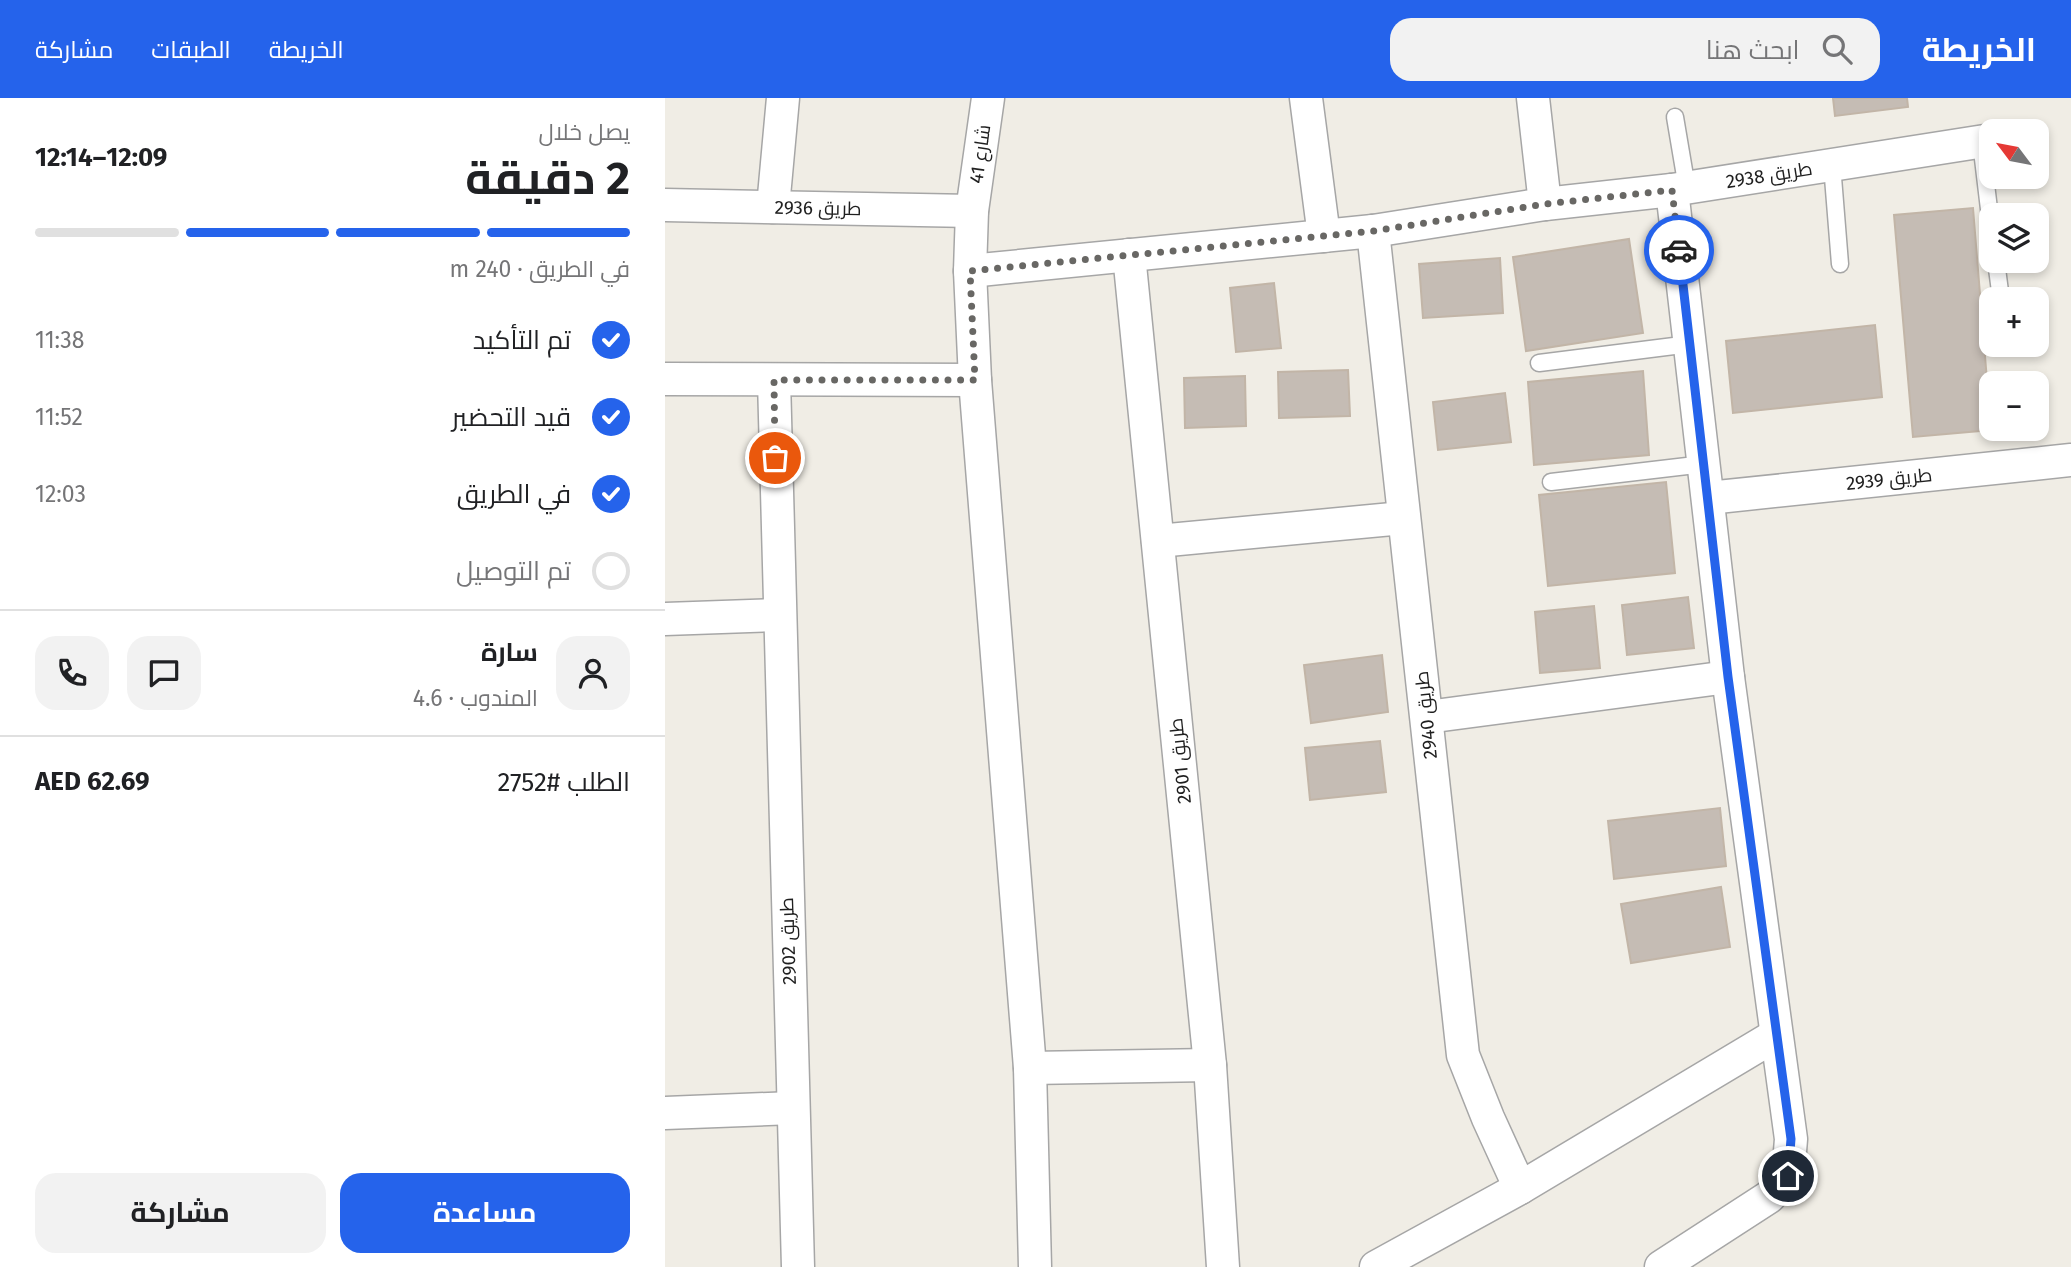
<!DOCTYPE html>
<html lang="ar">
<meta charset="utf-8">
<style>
:root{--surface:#fff;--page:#f2f2f2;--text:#202124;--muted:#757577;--line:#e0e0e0;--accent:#2563eb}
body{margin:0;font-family:"Fira Sans",Cairo,sans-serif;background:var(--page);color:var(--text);direction:rtl;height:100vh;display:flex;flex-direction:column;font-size:26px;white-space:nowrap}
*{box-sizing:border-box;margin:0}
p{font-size:23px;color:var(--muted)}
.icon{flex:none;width:38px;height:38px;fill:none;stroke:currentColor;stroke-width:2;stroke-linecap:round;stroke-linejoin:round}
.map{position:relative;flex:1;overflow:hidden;direction:ltr}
.details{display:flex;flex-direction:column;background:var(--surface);width:665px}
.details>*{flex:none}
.needle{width:46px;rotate:302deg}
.buttons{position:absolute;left:1314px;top:21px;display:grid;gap:14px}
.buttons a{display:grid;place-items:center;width:70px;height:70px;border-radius:14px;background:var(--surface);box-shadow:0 4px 10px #0003;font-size:35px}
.pin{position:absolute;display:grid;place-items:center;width:60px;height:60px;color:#fff;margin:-30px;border:4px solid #fff;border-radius:50%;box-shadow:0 2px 7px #0007}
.courier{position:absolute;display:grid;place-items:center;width:70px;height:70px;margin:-35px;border:5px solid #2563eb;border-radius:50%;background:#fff;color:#222;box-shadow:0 2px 9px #0007}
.head em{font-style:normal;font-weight:700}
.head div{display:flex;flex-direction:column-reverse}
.head{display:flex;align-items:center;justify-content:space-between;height:119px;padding:0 35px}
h1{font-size:46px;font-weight:700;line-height:52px}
.bar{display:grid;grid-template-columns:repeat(4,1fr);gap:10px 7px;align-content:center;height:84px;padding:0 35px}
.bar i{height:9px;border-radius:5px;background:var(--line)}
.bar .on{background:var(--accent)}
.bar p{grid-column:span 4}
.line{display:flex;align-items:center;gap:18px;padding:0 35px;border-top:2px solid var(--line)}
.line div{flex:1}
.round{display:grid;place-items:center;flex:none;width:74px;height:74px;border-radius:21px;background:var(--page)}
ol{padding:0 35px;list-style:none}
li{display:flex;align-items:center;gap:21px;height:77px}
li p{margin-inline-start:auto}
li .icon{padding:7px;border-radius:50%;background:var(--accent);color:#fff;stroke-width:4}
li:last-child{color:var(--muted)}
li i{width:38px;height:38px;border:4px solid var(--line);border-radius:50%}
.action{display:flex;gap:14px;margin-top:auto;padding:14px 35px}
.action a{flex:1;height:80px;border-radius:21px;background:var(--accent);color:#fff;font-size:28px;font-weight:700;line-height:80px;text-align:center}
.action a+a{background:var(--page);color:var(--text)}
header{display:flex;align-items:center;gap:42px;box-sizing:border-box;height:98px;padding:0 35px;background:var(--accent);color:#fff}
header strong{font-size:33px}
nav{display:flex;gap:38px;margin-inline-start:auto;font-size:24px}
.search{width:490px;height:63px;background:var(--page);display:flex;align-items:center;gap:18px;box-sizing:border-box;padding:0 24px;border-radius:21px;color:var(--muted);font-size:26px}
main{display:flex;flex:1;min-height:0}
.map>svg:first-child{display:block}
.building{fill:#c5bcb4;stroke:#c2b5a7;stroke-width:2}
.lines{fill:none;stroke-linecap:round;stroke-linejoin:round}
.lane-casing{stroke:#a6a6a6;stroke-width:19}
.street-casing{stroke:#a6a6a6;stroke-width:35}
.lane{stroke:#fff;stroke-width:16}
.street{stroke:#fff;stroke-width:32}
.done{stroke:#686764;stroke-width:7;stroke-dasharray:0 12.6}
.route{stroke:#2563eb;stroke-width:9}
.labels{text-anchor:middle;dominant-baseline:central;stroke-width:5;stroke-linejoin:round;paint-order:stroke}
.street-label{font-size:19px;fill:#1f1f1f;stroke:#fff}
</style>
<header>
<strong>الخريطة</strong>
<div class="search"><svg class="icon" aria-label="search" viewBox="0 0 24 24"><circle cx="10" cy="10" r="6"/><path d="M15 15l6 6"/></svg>ابحث هنا</div>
<nav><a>الخريطة</a><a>الطبقات</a><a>مشاركة</a></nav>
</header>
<main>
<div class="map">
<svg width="1406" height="1169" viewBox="0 0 1406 1169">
<rect width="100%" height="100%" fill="#f0ede5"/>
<g class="building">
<polygon points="1168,0 1242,0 1243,9 1170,18"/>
<polygon points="1308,110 1326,332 1248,339 1229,117"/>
<polygon points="964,141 978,235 861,253 848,159"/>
<polygon points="835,160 838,215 758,220 754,166"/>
<polygon points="609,185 616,250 571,254 565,190"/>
<polygon points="1210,227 1217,299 1068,315 1061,243"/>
<polygon points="683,272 685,318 614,320 613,274"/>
<polygon points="978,273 984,357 869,367 863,284"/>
<polygon points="580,278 581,328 520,330 519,280"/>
<polygon points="840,295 846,344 773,352 768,304"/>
<polygon points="1001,384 1010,475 883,488 874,397"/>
<polygon points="1023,499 1029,550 962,557 957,507"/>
<polygon points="929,508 935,570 875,575 870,514"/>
<polygon points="717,557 723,614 646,625 639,567"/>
<polygon points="715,643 721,694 645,702 640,650"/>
<polygon points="1055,710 1061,768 949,781 943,723"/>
<polygon points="1056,789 1065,849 966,865 956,806"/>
</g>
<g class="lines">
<g class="lane-casing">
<g id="lane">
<polyline points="1010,19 1022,90"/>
<polyline points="1316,44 1326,128"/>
<polyline points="1167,67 1175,166"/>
<polyline points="1331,163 1336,201"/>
<polyline points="874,265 1025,246"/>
<polyline points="886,384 1039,366"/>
</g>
</g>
<g class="street-casing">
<g id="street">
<polyline points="323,0 307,113 305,173 310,282 365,970 370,1169"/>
<polyline points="641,0 659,138"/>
<polyline points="868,0 880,106"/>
<polyline points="0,107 307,113"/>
<polyline points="108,109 118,0"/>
<polyline points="708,133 798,957 823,1020 855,1090"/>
<polyline points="464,157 545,967 558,1169"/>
<polyline points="305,173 708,133 880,106 1007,92 1326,42"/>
<polyline points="0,281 310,282"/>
<polyline points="109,282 133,1169"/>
<polyline points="1043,400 1406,362"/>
<polyline points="493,443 738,420"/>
<polyline points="0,521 113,517"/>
<polyline points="762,619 1063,579"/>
<polyline points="365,970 545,967"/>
<polyline points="0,1015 128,1010"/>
<polyline points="711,1169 855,1090 1111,937"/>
<polyline points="996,1169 1104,1099 1123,1078 1126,1041 1063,579 1007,92"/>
</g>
</g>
<use href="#lane" class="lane"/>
<use href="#street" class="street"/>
</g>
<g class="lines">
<polyline class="done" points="110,360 109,282 310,282 305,173 709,133 880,106 1007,92 1014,152"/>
<polyline class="route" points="1014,152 1063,579 1126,1041 1123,1078"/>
</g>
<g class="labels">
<g class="street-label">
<text transform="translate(315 56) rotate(-82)">شارع 41</text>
<text transform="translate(1104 77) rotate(-9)">طريق 2938</text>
<text transform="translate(153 110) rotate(1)">طريق 2936</text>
<text transform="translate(1224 381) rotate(-6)">طريق 2939</text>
<text transform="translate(761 617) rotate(-96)">طريق 2940</text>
<text transform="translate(515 663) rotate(-96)">طريق 2901</text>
<text transform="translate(123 843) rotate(-92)">طريق 2902</text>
</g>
</g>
</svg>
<div class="buttons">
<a><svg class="needle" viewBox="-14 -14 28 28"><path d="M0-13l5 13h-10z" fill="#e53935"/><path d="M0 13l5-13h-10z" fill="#757577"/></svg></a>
<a><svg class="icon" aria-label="layers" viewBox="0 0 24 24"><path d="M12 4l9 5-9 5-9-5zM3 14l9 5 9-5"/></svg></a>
<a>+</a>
<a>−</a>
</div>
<div class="pin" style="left:110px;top:360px;background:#ea580c"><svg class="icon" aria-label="bag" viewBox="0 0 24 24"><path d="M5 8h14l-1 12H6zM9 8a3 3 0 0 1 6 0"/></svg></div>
<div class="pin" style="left:1123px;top:1078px;background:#1f2937"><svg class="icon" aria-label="home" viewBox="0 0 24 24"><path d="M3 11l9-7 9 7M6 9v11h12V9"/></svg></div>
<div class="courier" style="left:1014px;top:152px"><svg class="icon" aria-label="car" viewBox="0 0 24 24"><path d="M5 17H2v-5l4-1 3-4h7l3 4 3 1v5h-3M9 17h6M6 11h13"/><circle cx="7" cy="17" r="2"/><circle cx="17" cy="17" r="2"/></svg></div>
</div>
<section class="details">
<div class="head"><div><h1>2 دقيقة</h1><p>يصل خلال</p></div><em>12:09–12:14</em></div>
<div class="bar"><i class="on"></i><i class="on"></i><i class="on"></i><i></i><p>في الطريق · 240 m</p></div>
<ol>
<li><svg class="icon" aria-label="check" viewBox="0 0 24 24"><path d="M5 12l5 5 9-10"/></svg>تم التأكيد<p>11:38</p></li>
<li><svg class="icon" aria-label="check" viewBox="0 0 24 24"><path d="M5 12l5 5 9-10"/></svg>قيد التحضير<p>11:52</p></li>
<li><svg class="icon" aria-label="check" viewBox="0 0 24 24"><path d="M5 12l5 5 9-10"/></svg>في الطريق<p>12:03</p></li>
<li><i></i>تم التوصيل</li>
</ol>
<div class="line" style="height:126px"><a class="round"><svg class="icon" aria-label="person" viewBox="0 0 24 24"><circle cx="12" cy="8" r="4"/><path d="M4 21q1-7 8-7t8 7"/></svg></a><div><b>سارة</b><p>المندوب · 4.6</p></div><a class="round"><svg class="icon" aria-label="chat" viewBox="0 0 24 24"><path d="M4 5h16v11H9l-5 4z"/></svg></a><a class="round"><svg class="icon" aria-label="phone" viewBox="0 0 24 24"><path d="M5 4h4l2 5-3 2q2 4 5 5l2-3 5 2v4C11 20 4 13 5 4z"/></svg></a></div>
<div class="line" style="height:91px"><div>الطلب #2752</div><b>AED 62.69</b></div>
<div class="action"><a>مساعدة</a><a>مشاركة</a></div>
</section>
</main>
